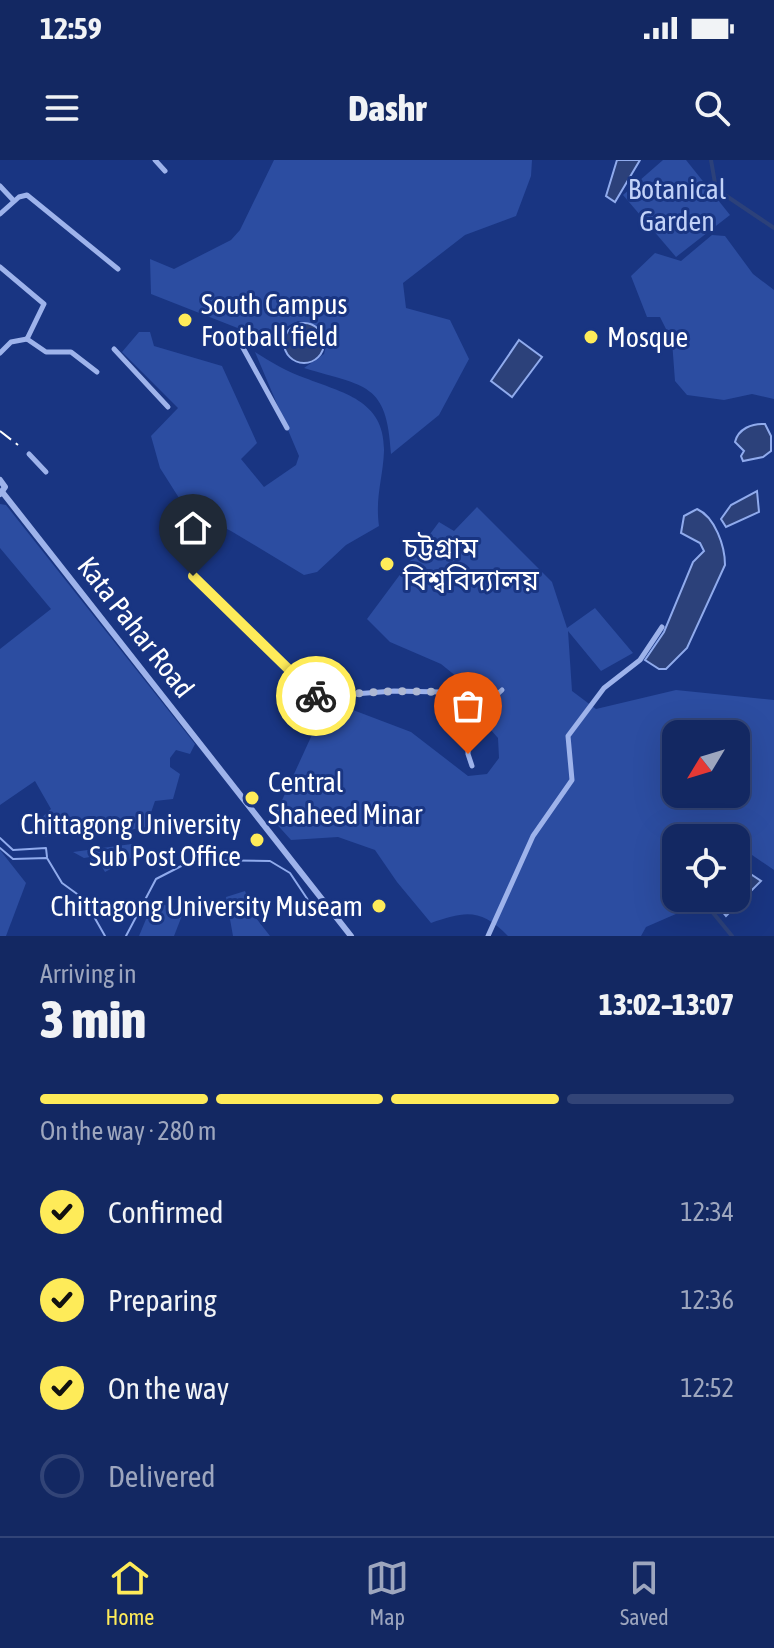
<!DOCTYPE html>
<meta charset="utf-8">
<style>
:root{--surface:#132862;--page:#1c3068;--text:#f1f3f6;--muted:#9da6be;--line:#324477;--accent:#feeb59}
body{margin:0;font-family:"Asap Condensed","Noto Sans Bengali",sans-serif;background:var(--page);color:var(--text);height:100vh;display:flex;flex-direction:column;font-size:30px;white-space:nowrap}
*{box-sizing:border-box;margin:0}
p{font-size:26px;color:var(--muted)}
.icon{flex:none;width:44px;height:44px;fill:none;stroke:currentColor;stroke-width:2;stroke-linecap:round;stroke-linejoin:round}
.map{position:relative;height:776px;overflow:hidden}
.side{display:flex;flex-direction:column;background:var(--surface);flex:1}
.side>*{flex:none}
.needle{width:52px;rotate:232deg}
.fabs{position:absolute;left:662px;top:560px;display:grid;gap:16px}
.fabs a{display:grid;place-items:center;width:88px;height:88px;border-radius:16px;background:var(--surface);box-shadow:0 8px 32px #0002,0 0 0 2px var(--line);font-size:40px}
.pin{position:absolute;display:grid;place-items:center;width:68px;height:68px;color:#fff;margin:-82px -34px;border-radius:50% 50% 50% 0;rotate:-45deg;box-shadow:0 0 8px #0007}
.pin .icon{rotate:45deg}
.courier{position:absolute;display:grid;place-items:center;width:80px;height:80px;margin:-40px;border:6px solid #feeb59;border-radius:50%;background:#fff;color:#222;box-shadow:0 2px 10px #0007}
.head em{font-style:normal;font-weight:800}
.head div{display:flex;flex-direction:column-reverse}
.head{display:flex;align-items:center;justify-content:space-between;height:136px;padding:0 40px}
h1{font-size:52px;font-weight:800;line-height:60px}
.bar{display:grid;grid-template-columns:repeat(4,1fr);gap:12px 8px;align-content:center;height:96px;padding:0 40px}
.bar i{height:10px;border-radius:6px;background:var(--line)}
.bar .selected{background:var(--accent)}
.bar p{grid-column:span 4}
ol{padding:0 40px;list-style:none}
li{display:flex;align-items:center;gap:24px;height:88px}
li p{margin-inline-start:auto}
li .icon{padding:8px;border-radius:50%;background:var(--accent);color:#111;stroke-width:4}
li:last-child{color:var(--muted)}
li i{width:44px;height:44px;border:4px solid var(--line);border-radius:50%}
.status{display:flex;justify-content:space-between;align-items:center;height:56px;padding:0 40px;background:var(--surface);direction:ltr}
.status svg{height:22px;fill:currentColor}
header{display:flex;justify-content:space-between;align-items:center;height:104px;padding:0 40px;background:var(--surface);font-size:36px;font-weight:800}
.tab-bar{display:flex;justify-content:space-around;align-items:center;height:112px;border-top:2px solid var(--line);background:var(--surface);font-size:22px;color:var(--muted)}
.tab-bar a{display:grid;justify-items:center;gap:4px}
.tab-bar .selected{color:var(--accent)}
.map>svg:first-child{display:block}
.green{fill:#2c4da1;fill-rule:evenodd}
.water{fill:#2c417a;stroke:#90abed;stroke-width:2}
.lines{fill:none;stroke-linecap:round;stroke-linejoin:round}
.stream{stroke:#90abed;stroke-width:2}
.canal{stroke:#2c417a;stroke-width:4}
.minor{stroke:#9eb3eb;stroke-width:5}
.tertiary{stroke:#9eb3eb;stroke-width:6}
.rail{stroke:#fff;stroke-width:2;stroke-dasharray:14 6;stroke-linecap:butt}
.done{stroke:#aeb8d3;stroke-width:8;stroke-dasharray:0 14.4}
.route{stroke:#feeb59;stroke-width:10}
.poi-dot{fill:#feeb59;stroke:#193582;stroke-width:3}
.labels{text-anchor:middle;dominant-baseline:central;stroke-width:6;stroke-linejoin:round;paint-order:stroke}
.park-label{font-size:28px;fill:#c2d2f8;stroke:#193582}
.poi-label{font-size:28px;fill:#fff;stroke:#193582;text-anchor:start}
.street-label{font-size:28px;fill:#fff;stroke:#193582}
</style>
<div class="status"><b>12:59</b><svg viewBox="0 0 49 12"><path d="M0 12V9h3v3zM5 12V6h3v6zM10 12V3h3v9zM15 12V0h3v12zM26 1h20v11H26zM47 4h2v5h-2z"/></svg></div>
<header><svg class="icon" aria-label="menu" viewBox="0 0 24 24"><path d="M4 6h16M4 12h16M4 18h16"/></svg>Dashr<svg class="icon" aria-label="search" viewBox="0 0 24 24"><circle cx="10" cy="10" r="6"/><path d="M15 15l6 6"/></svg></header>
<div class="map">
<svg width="774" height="776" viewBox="0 0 774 776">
<rect width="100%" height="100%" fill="#193582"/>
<g class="green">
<path d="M 274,0 L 532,0 L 531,16 L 516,56 L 465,75 L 403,123 L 406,148 L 450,160 L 469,199 L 439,255 L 391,294 C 387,222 366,227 304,208 L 324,194 L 327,181 L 321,167 L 298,161 L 286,167 L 276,183 L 151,134 L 150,99 L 174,109 L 231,80 L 240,70 Z"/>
<polygon points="663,0 686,0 730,55 676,97 623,35"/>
<polygon points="712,75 725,76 753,114 774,130 774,239 752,234 724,240 687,235 675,221 672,181 660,157 647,157 631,116 655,93 681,101"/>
<path d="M 139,172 L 150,172 L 154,186 L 222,206 L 257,283 L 241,299 L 264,327 L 296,305 L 299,296 L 255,192 C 271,202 287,212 305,218 C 343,233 385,240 384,291 C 383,318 375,337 379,366 L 346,385 L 317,412 L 304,415 L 231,371 L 186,349 L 160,308 L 151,276 L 178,248 L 122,192 Z"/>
<polygon points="0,344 6,345 195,584 190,594 176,590 170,598 170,607 180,614 173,639 155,641 146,667 84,678 71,666 45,677 38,661 51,649 35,621 0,645 0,489 51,449 0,388"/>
<path d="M 477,347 L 552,422 L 567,468 L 595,448 L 633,493 L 601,511 L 568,471 L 572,531 L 596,549 L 676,530 L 774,540 L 774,710 L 736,684 L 736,678 L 676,678 L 676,738 L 686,738 L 685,750 L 646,767 L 641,776 L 508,776 C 481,748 465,751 431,763 L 397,722 L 375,690 L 338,677 L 291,680 L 273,660 L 321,555 L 353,550 L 411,572 L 468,616 L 487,614 L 499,598 L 498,578 L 475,552 L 462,521 L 441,504 L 390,482 L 367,459 L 439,362 L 454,371 ZM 676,574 L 736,574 L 736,634 L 676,634 Z"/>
<polygon points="139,683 139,694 105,712 98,700 92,702 90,697 84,698 73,692"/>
<polygon points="0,690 26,723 6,776 0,776"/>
<polygon points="245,731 256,758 270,776 233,776 226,737"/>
<polygon points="154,740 183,753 174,776 139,776"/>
</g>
<g class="water">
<polygon points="617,0 640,0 615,42 606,36"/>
<circle cx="304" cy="183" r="20"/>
<polygon points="519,180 542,197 512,237 491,221"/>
<path d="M 765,264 L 771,276 L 771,291 L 763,297 L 743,301 L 741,296 L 744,291 L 735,282 C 738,269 752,263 765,264 Z"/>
<polygon points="757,331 759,352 726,367 721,359 731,345"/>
<path d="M 697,349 C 715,357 725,386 725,405 L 687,488 L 666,509 L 659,509 L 645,500 L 664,472 L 693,402 L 704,391 L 700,383 L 681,373 L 684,356 Z"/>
<polygon points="746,711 761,721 726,756 712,739 736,738 736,719"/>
</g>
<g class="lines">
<g class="stream">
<polyline points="0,678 13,690 46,688 47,697"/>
<polyline points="0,688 13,699 47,698 62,723 84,739 105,776"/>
<polyline points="126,776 156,719 193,700 270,701 290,713 308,740"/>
</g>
<g class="canal">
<polyline points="711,0 716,29 774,68"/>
<polyline points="705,743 732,776"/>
</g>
<g class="minor">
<polyline points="155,0 165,11"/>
<polyline points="0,26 14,41"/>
<polyline points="0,54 19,37 27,35 118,109"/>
<polyline points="0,107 44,144 27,179"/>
<polyline points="27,179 46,192 71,192 97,212"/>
<polyline points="242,186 287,268"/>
<polyline points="114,189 168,247"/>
<polyline points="0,193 11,182 27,179"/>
<polyline points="29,294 46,312"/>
<polyline points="193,416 314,537 394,531 440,532 468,561 468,594 472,606"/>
<polyline points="468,561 502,530"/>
<polyline points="488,776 533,676 572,620 568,576 604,528 640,500 662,467"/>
</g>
<g class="tertiary">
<polyline points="0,320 5,327 0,334"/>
<polyline points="3,333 351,776"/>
</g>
<polyline class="rail" points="0,271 18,285"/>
</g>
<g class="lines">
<polyline class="done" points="316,536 394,531 440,532 468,561 468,594"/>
<polyline class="route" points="193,416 316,536"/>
</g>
<g class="poi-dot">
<circle cx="185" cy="160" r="8"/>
<circle cx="591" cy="177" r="8"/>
<circle cx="387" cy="404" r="8"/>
<circle cx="252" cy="638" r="8"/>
<circle cx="257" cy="680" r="8"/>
<circle cx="379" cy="746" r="8"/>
</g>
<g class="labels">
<g class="park-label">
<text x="677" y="29">Botanical<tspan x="677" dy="32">Garden</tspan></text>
</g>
<g class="poi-label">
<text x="201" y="144">South Campus<tspan x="201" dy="32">Football field</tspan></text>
<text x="607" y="177">Mosque</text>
<text x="403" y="388">চট্টগ্রাম<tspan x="403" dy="32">বিশ্ববিদ্যালয়</tspan></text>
<text x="268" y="622">Central<tspan x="268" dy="32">Shaheed Minar</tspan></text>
<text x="241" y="664" text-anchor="end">Chittagong University<tspan x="241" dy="32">Sub Post Office</tspan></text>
<text x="363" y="746" text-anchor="end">Chittagong University Museam</text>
</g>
<g class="street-label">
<text transform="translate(136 467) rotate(52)">Kata Pahar Road</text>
</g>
</g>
</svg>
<div class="fabs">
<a><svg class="needle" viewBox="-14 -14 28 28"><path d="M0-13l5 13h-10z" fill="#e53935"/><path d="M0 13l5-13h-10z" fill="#9da6be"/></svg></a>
<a><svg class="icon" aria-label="locate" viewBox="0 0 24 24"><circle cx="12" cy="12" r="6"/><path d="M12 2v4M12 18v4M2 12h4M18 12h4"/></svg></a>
</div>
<div class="pin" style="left:468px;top:594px;background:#ea580c"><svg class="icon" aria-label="bag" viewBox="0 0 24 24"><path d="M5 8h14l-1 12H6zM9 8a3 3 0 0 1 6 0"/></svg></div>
<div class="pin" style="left:193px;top:416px;background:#1f2937"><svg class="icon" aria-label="home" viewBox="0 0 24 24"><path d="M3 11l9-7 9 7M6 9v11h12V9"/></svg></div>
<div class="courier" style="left:316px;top:536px"><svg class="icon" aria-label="bike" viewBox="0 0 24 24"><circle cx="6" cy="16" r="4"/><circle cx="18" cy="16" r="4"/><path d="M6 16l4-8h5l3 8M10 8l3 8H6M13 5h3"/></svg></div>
</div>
<section class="side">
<div class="head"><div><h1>3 min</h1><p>Arriving in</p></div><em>13:02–13:07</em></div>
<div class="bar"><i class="selected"></i><i class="selected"></i><i class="selected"></i><i></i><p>On the way · 280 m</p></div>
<ol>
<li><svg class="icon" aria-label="check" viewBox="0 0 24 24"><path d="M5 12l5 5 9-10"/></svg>Confirmed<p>12:34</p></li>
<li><svg class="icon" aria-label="check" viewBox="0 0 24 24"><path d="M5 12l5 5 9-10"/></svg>Preparing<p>12:36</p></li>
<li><svg class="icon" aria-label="check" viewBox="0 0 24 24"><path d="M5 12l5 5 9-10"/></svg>On the way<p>12:52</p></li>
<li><i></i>Delivered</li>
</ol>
</section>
<nav class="tab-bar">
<a class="selected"><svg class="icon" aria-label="home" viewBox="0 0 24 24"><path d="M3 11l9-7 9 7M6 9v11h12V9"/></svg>Home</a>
<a><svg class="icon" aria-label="map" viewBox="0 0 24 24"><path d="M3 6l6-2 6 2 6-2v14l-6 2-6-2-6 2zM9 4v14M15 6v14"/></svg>Map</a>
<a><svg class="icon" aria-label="saved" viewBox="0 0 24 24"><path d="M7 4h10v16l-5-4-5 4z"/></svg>Saved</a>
</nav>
